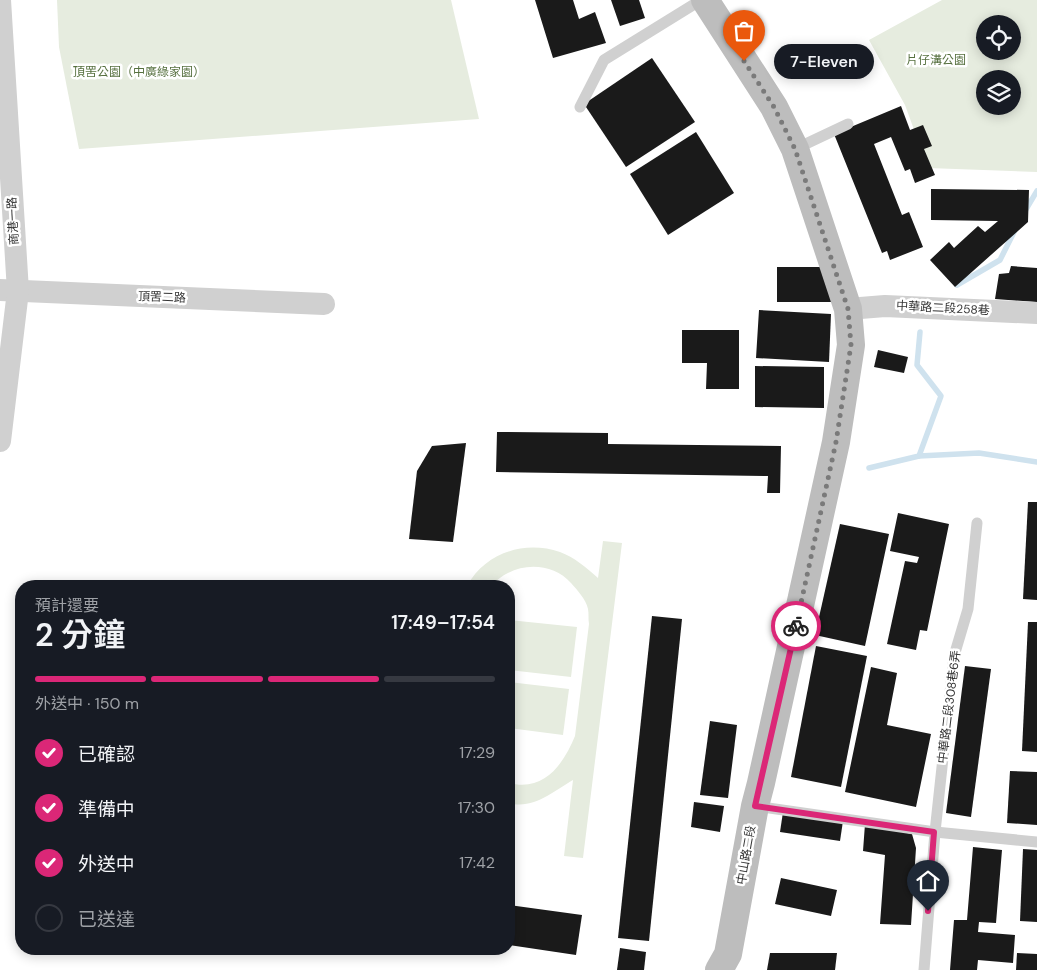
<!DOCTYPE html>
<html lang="zh-TW">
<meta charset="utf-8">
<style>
:root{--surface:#171b24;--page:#242831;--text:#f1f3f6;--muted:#9ea1a6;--line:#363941;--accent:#db2777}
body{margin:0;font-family:"DM Sans","Noto Sans TC",sans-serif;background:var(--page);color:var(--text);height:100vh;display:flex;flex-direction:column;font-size:19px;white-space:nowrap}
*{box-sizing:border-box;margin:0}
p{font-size:16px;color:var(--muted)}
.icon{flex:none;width:28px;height:28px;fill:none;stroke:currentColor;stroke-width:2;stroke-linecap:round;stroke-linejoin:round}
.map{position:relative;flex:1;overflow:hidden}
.drawer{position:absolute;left:15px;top:580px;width:500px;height:375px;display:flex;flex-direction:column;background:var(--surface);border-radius:20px;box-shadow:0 2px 12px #0003}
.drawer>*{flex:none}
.controls{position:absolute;left:976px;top:15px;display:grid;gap:10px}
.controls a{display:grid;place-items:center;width:45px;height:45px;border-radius:50%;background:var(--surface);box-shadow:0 2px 12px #0003;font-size:25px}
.pin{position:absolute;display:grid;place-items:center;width:42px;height:42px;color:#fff;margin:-51px -21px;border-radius:50% 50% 50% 0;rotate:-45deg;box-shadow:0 0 5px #0007}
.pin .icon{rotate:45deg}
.courier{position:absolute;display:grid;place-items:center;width:50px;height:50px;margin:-25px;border:4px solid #db2777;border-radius:50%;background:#fff;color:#222;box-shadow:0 1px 6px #0007}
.bubble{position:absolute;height:35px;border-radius:18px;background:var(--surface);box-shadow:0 2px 12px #0003;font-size:16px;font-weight:600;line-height:35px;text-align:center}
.headline em{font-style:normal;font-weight:600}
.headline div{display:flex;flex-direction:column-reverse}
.headline{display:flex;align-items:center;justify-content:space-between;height:85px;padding:0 20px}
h1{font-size:32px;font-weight:600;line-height:38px}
.bar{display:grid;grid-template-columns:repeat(4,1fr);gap:8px 5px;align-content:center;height:60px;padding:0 20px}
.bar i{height:6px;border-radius:4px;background:var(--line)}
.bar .current{background:var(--accent)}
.bar p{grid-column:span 4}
ol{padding:0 20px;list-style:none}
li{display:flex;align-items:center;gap:15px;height:55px}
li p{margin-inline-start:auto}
li .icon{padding:5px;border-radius:50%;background:var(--accent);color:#fff;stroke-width:4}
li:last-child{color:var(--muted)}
li i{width:28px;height:28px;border:2px solid var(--line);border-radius:50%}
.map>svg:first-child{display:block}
.green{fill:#e6ecdf;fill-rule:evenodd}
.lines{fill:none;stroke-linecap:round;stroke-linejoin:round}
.stream{stroke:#cfe2ee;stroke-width:5.5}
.building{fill:#1a1a1a}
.lane{stroke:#d0d0d0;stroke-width:11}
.street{stroke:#d0d0d0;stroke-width:22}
.secondary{stroke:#bdbdbd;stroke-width:28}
.done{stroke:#7a7a7a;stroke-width:5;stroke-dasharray:0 9}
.route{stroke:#db2777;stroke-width:6}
.labels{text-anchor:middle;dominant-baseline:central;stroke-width:5;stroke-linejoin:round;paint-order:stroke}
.park-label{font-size:12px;fill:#56703f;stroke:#fff}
.street-label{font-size:12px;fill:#333;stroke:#fff}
</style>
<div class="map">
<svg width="1037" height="970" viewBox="0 0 1037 970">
<rect width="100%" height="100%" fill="#fff"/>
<g class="green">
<polygon points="57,0 451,0 479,119 79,149 59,47"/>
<path d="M 942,0 L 1037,0 L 1037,172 L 928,168 L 905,105 L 869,40 ZM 985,24 L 1012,24 L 1012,51 L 985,51 ZM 985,79 L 1012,79 L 1012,106 L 985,106 Z"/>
<path d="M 603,541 L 622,543 L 583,858 L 564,856 L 573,780 C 554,791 533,810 509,803 L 509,783 C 544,792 563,765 575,736 L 589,624 C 588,619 589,614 588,609 C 586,599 577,590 571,583 C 555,565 527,562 506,574 C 500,577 493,585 487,586 C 481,587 473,586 467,586 C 485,553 524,540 560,552 C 574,557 587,568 598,578 Z"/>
<polygon points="509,620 577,627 571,677 509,670"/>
<polygon points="509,682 569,689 563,735 509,728"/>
</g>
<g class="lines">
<g class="stream">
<polyline points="1025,211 1037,191"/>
<polyline points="957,285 1000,260 1015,230"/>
<polyline points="919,456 979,453 1037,462"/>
<polyline points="869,468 919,456 941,396 917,365 920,332"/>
</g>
</g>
<g class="building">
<polygon points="535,0 573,0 579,19 595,12 606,43 553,58"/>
<polygon points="611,0 639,0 645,18 620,26"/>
<polygon points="652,58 695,122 626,167 584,104"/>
<polygon points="901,106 910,130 923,125 932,146 924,149 935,175 915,183 910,169 905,171 891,137 874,144 902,215 909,212 923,247 890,260 887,251 882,253 834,134"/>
<polygon points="696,132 734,193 668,235 630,174"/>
<polygon points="931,189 1029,190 1028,222 955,287 930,260 949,242 954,248 978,226 985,232 998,221 931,220"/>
<polygon points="1011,266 1037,268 1037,302 995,299 999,274 1009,273"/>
<rect x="777" y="267" width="55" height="35"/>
<polygon points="759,310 831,314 829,362 756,358"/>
<polygon points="682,330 739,330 739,389 706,389 707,363 682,363"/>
<polygon points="878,350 908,357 904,373 874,367"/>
<polygon points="755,366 824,367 824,408 755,407"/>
<polygon points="497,432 608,433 608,444 781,446 780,493 767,493 768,476 496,472"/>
<polygon points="466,443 453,542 409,539 417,471 432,446"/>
<polygon points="1028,502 1037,502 1037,600 1023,599"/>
<polygon points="898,513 949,524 927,631 920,630 916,650 887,644 905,561 917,563 919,557 890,551"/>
<polygon points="840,524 889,534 865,646 815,635"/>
<polygon points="652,616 682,619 649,941 618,938"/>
<polygon points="1028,622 1037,622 1037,752 1022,751"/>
<polygon points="816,646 867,656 841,787 791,777"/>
<polygon points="965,666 991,669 971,817 946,813"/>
<polygon points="871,667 897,673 887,725 931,734 916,807 845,792"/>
<polygon points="710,721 737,725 728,798 700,795"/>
<polygon points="1010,771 1037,772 1037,825 1007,823"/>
<polygon points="694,802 724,806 720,832 691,827"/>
<polygon points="783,812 843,821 840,841 780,832"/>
<polygon points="865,824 912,834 916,848 911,925 880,924 885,855 863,851"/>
<polygon points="973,847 1002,850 996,923 979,922 978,932 1015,935 1013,963 978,960 977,970 950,970 954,920 967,920"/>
<polygon points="1023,849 1037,850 1037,922 1020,921"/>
<polygon points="781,878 837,890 831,916 775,904"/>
<polygon points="509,905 582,915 576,955 509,945"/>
<polygon points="620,948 646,952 644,970 617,970"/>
<polygon points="770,953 837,953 835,970 767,970"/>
<polygon points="1017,953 1037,954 1037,970 1016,970"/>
</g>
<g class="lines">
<g class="lane">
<polyline points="580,107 604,60 701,0"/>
<polyline points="795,149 848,124"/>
<polyline points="755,806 935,832 1037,842"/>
<polyline points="924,970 935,832 954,656 968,609 977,523"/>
</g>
<g class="street">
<polyline points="0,290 324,304"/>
<polyline points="848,309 885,306 1037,313"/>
<polyline points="0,441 18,291 0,0"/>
</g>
<polyline class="secondary" points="705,0 774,107 795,149 848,309 851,345 836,442 761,783 755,806 728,954 719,970"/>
</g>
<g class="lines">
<polyline class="done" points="744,61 774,107 795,149 848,309 851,345 836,442 796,626"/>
<polyline class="route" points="796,626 755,806 934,832 928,911"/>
</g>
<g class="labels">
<g class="park-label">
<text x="936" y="60">片仔溝公園</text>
<text x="139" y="72">頂罟公園（中廣綠家園）</text>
</g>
<g class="street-label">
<text transform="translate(13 221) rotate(-93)">商港一路</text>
<text transform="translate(162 297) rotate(2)">頂罟二路</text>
<text transform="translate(943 308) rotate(3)">中華路二段258巷</text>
<text transform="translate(949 707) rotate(-83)">中華路二段308巷6弄</text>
<text transform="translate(746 855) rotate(-80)">中山路二段</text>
</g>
</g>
</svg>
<div class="controls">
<a><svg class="icon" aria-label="locate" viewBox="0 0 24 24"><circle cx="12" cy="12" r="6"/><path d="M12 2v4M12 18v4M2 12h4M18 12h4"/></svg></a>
<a><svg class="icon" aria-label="layers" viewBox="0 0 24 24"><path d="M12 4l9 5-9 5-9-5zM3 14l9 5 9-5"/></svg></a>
</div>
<div class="pin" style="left:744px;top:61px;background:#ea580c"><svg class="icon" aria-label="bag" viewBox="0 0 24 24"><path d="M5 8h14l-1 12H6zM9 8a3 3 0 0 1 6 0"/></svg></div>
<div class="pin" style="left:928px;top:911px;background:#1f2937"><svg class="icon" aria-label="home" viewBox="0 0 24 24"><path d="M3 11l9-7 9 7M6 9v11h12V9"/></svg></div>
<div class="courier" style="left:796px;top:626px"><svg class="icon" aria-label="bike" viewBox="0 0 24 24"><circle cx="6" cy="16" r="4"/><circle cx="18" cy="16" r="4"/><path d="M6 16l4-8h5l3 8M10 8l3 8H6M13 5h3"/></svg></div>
<div class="bubble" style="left:774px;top:44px;width:100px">7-Eleven</div>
<section class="drawer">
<div class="headline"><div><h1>2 分鐘</h1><p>預計還要</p></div><em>17:49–17:54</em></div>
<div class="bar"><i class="current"></i><i class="current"></i><i class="current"></i><i></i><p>外送中 · 150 m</p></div>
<ol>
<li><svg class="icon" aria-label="check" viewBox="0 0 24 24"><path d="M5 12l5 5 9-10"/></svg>已確認<p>17:29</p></li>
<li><svg class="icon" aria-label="check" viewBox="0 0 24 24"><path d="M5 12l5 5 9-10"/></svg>準備中<p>17:30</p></li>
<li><svg class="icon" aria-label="check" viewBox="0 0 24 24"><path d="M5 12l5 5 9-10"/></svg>外送中<p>17:42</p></li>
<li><i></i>已送達</li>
</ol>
</section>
</div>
